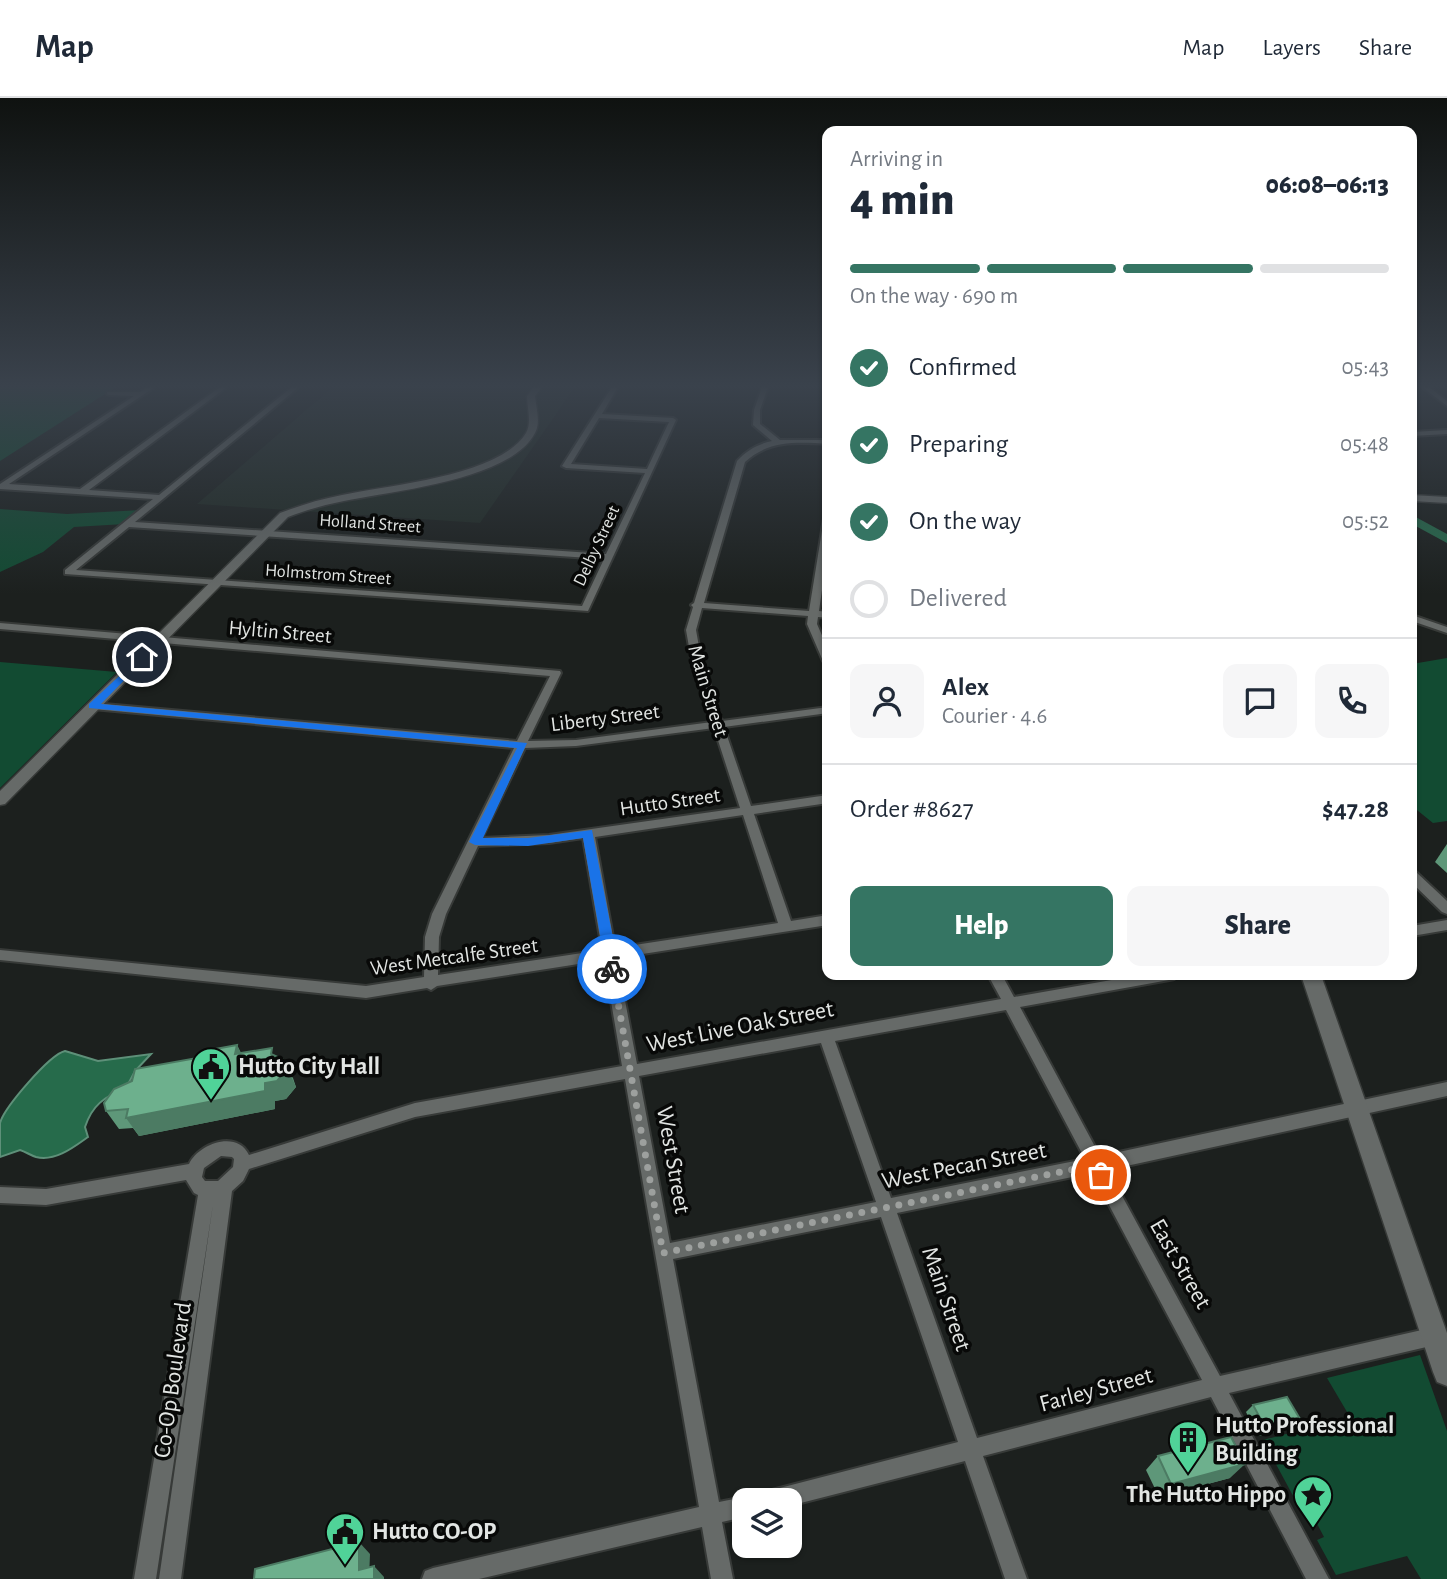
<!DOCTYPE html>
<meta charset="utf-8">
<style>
:root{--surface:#fff;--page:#f6f6f7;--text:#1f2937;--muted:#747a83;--line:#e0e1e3;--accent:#357563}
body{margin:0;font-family:"Alegreya Sans",sans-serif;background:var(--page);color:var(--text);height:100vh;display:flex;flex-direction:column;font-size:26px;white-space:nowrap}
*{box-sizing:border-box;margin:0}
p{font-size:23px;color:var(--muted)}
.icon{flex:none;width:38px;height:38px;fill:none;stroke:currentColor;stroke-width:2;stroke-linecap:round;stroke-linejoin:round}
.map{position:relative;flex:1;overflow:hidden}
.details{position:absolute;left:822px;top:28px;width:595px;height:854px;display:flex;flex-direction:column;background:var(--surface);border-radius:14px;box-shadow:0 2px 5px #0004}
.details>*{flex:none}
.buttons{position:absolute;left:732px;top:1390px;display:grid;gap:14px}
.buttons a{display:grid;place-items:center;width:70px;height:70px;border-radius:14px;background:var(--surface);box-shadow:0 2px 5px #0004;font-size:35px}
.pin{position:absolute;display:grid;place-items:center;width:60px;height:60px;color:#fff;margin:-30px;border:4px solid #fff;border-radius:50%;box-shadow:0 2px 7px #0007}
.courier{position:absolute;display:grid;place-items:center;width:70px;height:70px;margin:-35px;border:5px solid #1a73e8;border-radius:50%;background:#fff;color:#222;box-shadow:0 2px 9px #0007}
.head em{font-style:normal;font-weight:800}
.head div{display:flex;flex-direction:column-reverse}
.head{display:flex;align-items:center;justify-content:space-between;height:119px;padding:0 28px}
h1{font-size:46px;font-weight:800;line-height:52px}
.bar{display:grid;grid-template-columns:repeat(4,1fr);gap:10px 7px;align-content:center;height:84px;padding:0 28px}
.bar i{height:9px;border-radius:5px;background:var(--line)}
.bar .active{background:var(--accent)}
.bar p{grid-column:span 4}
.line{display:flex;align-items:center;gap:18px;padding:0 28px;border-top:2px solid var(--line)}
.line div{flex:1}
.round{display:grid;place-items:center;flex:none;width:74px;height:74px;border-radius:14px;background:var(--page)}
ol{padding:0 28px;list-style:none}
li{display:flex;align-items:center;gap:21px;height:77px}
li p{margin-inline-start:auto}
li .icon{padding:7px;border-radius:50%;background:var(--accent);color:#fff;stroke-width:4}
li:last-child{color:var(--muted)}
li i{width:38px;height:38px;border:4px solid var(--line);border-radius:50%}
.primary-button{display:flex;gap:14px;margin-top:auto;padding:14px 28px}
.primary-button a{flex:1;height:80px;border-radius:14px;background:var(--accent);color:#fff;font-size:28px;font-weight:800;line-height:80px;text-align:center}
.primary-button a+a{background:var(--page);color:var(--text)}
header{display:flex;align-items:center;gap:42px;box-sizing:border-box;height:98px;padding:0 35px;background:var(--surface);border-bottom:2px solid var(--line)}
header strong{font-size:33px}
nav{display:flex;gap:38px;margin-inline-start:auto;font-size:24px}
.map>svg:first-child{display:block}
.built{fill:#212b25}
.green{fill:#124b32}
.water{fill:#266b4b;stroke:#5e9079;stroke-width:2}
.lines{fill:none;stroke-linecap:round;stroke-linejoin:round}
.river{fill:#266b4b;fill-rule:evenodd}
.minor-casing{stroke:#373a38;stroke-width:4}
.tertiary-casing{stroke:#373a38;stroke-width:3}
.secondary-casing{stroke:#373a38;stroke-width:3}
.minor{fill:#666a68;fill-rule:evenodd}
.tertiary{fill:#666a68;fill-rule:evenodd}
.secondary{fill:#666a68;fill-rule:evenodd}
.wall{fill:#5e9779}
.shaded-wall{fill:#4c7b63}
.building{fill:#6db08d;stroke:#4c7b63;stroke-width:2}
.route{fill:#1a73e8}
.done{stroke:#9da09e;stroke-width:7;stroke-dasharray:0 12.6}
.labels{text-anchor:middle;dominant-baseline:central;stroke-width:7;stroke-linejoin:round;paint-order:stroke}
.far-street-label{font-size:18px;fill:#e2e5e3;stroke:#080908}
.street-label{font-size:21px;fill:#e2e5e3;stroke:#080908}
.near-street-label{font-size:24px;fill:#e2e5e3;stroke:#080908}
.near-poi-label{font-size:24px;font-weight:bold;fill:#e2e5e3;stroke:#080908;text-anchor:start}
</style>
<header>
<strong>Map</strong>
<nav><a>Map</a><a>Layers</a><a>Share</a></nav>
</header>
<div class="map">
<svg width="1447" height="1481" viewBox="0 0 1447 1481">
<rect width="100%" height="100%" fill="#1c201e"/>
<polygon class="built" points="333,289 575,289 480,425 197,406"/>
<g class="green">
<polygon points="0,289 116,289 0,363"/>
<polygon points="0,411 67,416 142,412 125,426 74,429 43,454 0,474"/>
<polygon points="1447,560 1447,723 1433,725 1412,708 1412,666 1415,665 1412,663 1412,566"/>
<polygon points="0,564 117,574 0,690"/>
<polygon points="1420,1257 1447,1333 1447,1481 1421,1481 1407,1458 1336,1477 1317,1442 1324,1439 1314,1420 1306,1422 1263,1342 1350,1319 1327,1280"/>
</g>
<path class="water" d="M 65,953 L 98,963 L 151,956 L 135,973 L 125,992 C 104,998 92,1008 85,1029 L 88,1039 C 74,1049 55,1064 36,1059 C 30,1057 26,1054 20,1052 L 0,1059 C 0,1048 0,1035 0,1025 C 4,1010 49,957 65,953 Z"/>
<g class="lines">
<polygon class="river" points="1412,417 1447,436 1447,445 1412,426"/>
<g class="minor-casing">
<g id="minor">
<path d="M 148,289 L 155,289 L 9,386 L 80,391 L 220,289 L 227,289 L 89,392 L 159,397 L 292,289 L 299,289 L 135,424 L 606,456 L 645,375 L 566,370 L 562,368 L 612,289 L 618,289 L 602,316 L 673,320 L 676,322 L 588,513 L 65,476 L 65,472 L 153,401 L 0,391 L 0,386 L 134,298 L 109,297 L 107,296 L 107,294 L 140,294 ZM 599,320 L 669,324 L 647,371 L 571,366 ZM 129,429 L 604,461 L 582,508 L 76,472 Z"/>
<path d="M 762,289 L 768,289 L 760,312 L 760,326 L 780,342 L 828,342 L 828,346 C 798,344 768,342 745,364 L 704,505 L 809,513 L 824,420 L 828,418 L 828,450 L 819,513 L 828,514 L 828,520 L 818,519 L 817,526 L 828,551 L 828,566 L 823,563 L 807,526 L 808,518 L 702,510 L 696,532 L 701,560 L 722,623 L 828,609 L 828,615 L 724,629 L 751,708 L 828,697 L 828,705 L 754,716 L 791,823 L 828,817 L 828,827 L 617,860 L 637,966 L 1001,901 L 988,877 L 1002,877 L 1014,899 L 1140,877 L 1176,877 L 1174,881 L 1169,882 L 1020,909 L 1100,1058 L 1447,984 L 1447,998 L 1108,1072 L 1220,1278 L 1435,1229 L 1442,1231 L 1444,1238 L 1442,1245 L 1435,1247 L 1229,1295 L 1329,1481 L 1306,1481 L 1211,1299 L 983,1358 L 1027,1481 L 1005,1481 L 965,1363 L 789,1408 L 789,1402 L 762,1402 L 765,1395 L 772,1392 L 958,1344 L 881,1119 L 673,1161 L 719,1404 L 744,1399 L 751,1402 L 744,1402 L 744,1419 L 722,1424 L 733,1481 L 711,1481 L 702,1429 L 479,1481 L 422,1481 L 425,1473 L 433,1470 L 699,1409 L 625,981 L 415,1019 L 249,1071 L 243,1083 L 232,1093 L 181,1481 L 159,1481 L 213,1106 L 156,1481 L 134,1481 L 198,1097 L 194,1095 L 186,1082 L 46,1107 L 0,1105 L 0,1089 L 46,1091 L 189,1066 C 198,1046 237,1031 249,1057 L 415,1005 L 622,968 L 604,862 L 437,888 L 431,892 L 427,890 L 366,900 L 0,862 L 0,852 L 366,888 L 424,879 L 425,839 L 432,816 L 514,650 L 93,611 L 88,608 L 93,605 L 517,643 L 550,578 L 0,531 L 0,525 L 560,573 L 561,575 L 528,643 L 576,642 L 712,624 L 691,560 L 686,532 L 693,509 L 691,507 L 694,505 L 737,363 C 747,352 758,346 772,343 L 753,327 L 754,312 ZM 714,630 L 740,710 L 549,737 L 482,740 L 525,650 L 576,648 ZM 743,717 L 778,825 L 615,850 L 595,739 ZM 583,740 L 602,852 L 438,877 L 439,839 L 446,816 L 478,748 L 549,745 ZM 1006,912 L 1085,1061 L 891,1100 L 835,943 ZM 821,945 L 876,1104 L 670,1145 L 639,978 ZM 221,1058 L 232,1059 L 234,1061 L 233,1069 L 218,1083 L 205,1083 L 202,1079 L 204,1070 ZM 1092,1075 L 1202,1282 L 977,1340 L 897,1115 Z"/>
<polygon points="1422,289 1429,289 1447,303 1447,308"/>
<polygon points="1447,332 1447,336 1412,338 1412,334"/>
<polygon points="1412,517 1447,529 1447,535 1412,523"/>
<polygon points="1412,773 1416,774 1447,803 1447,816 1442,814 1412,785"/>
<polygon points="1447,822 1447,832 1412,838 1412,828"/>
</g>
</g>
<g class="tertiary-casing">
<g id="tertiary">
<path d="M 534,289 L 542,289 L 535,298 C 536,309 541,325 535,335 C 511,382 393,393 344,403 C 324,407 306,412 288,419 L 5,706 L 0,707 L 0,693 L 280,415 C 301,407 321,401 342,397 C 389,387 500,378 526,335 C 532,325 527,309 527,298 Z"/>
<polygon points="1412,397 1447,399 1447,405 1412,403"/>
</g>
</g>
<g class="secondary-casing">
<polygon id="secondary" points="1301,877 1321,877 1447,1235 1447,1288 1437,1284 1433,1274"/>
</g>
<use href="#minor" class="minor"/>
<use href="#tertiary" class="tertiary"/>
<use href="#secondary" class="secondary"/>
</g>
<g class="wall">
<polygon points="1447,746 1447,775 1435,764"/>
<polygon points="237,947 241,955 275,958 293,980 296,989 286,1001 275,1003 275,1011 139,1038 133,1030 119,1031 106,1013"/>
<polygon points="1253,1307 1293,1329 1258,1338 1246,1314"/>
<polygon points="1158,1358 1230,1380 1159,1399 1146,1372"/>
</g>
<g class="shaded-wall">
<polygon points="237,947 246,966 235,956"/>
<polygon points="284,962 296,989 286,1001 275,1003 275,1011 139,1038 126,1020 265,985"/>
<polygon points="1300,1321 1293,1329 1258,1338 1266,1331"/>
<polygon points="1245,1366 1230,1380 1159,1399 1171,1386"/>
<polygon points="359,1444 370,1456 369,1481 359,1472"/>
<polygon points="374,1468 384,1479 384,1481 374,1481"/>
</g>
<g class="building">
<polygon points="237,947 235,956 272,950 271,956 284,962 287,971 277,983 265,985 265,993 126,1020 128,1011 106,1013 104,1005 114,991 132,983 135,971 203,959 204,953"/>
<polygon points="1287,1299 1300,1321 1266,1331 1253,1307"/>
<polygon points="1231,1339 1245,1366 1171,1386 1158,1358"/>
<polygon points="359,1444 359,1472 374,1468 374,1481 254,1481 255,1471"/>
</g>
<linearGradient id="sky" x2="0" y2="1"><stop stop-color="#0f1210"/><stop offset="0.58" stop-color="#3a424c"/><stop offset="1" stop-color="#3a424c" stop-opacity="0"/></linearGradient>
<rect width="1447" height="496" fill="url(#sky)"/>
<polygon class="route" points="142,557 145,561 101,606 527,645 483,740 528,740 592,732 619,871 617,874 608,874 606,871 583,740 528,748 475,747 469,744 517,650 89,610 89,606"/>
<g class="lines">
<polyline class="done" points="612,871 663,1155 1095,1067 1101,1077"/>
</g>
<defs>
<g id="civic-pin" transform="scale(2.0125)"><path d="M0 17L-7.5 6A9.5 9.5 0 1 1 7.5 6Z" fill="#50d398" stroke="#080908"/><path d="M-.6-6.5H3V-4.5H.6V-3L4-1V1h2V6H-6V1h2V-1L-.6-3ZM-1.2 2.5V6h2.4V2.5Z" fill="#111"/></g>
<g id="building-pin" transform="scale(2.0125)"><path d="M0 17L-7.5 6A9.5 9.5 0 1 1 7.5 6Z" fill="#50d398" stroke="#080908"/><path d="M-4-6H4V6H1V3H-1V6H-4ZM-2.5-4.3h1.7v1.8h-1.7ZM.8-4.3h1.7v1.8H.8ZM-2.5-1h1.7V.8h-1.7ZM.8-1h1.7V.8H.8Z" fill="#111"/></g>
<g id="sight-pin" transform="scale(2.0125)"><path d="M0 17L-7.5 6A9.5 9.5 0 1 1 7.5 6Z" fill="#50d398" stroke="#080908"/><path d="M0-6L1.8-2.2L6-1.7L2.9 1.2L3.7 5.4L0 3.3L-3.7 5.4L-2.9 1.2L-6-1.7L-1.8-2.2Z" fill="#111"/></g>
</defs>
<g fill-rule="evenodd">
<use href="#civic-pin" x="211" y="969"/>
<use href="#building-pin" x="1188" y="1342"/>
<use href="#sight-pin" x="1313" y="1397"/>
<use href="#civic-pin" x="345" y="1434"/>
</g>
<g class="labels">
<g class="far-street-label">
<text transform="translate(370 426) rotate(4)">Holland Street</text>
<text transform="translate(597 448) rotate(-65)">Delby Street</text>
<text transform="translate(328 477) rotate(4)">Holmstrom Street</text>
</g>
<g class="street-label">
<text transform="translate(280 534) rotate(5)">Hyltin Street</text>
<text transform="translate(708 593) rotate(73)">Main Street</text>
<text transform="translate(605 620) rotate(-7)">Liberty Street</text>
<text transform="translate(670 704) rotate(-8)">Hutto Street</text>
<text transform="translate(454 859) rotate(-8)">West Metcalfe Street</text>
</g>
<g class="near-street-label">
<text transform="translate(740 929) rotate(-11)">West Live Oak Street</text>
<text transform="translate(673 1062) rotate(80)">West Street</text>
<text transform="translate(964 1068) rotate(-11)">West Pecan Street</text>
<text transform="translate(1180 1166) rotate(60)">East Street</text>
<text transform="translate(946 1201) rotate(71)">Main Street</text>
<text transform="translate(173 1282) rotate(-82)">Co-Op Boulevard</text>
<text transform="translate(1096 1292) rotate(-15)">Farley Street</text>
</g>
<g class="near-poi-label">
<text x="238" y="969">Hutto City Hall</text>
<text x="1215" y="1328">Hutto Professional<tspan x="1215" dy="28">Building</tspan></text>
<text x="1286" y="1397" text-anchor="end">The Hutto Hippo</text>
<text x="372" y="1434">Hutto CO-OP</text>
</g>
</g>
</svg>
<div class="buttons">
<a><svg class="icon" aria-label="layers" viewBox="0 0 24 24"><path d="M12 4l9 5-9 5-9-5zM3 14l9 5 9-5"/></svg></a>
</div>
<div class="pin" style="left:1101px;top:1077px;background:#ea580c"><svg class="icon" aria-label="bag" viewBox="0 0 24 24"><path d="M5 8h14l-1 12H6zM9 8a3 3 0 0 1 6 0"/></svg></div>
<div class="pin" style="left:142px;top:559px;background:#1f2937"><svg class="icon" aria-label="home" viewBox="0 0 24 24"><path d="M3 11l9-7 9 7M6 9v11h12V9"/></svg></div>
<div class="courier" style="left:612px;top:871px"><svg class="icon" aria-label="bike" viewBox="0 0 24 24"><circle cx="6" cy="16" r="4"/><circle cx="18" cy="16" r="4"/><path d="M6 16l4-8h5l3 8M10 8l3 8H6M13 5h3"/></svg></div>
<section class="details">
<div class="head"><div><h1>4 min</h1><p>Arriving in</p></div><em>06:08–06:13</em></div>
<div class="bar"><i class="active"></i><i class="active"></i><i class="active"></i><i></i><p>On the way · 690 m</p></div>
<ol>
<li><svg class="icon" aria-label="check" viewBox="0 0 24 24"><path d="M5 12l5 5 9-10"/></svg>Confirmed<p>05:43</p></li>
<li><svg class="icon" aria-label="check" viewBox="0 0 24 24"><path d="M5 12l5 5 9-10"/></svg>Preparing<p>05:48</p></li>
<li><svg class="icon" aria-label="check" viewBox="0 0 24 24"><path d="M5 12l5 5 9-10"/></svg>On the way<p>05:52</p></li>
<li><i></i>Delivered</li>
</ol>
<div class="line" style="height:126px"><a class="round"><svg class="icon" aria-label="person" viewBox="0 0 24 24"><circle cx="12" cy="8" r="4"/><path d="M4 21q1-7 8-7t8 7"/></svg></a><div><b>Alex</b><p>Courier · 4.6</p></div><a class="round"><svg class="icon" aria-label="chat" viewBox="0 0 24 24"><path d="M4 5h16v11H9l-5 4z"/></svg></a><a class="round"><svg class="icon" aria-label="phone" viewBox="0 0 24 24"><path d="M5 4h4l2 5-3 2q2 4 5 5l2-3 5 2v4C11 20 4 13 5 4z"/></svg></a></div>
<div class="line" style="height:91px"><div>Order #8627</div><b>$47.28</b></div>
<div class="primary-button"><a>Help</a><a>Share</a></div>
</section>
</div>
